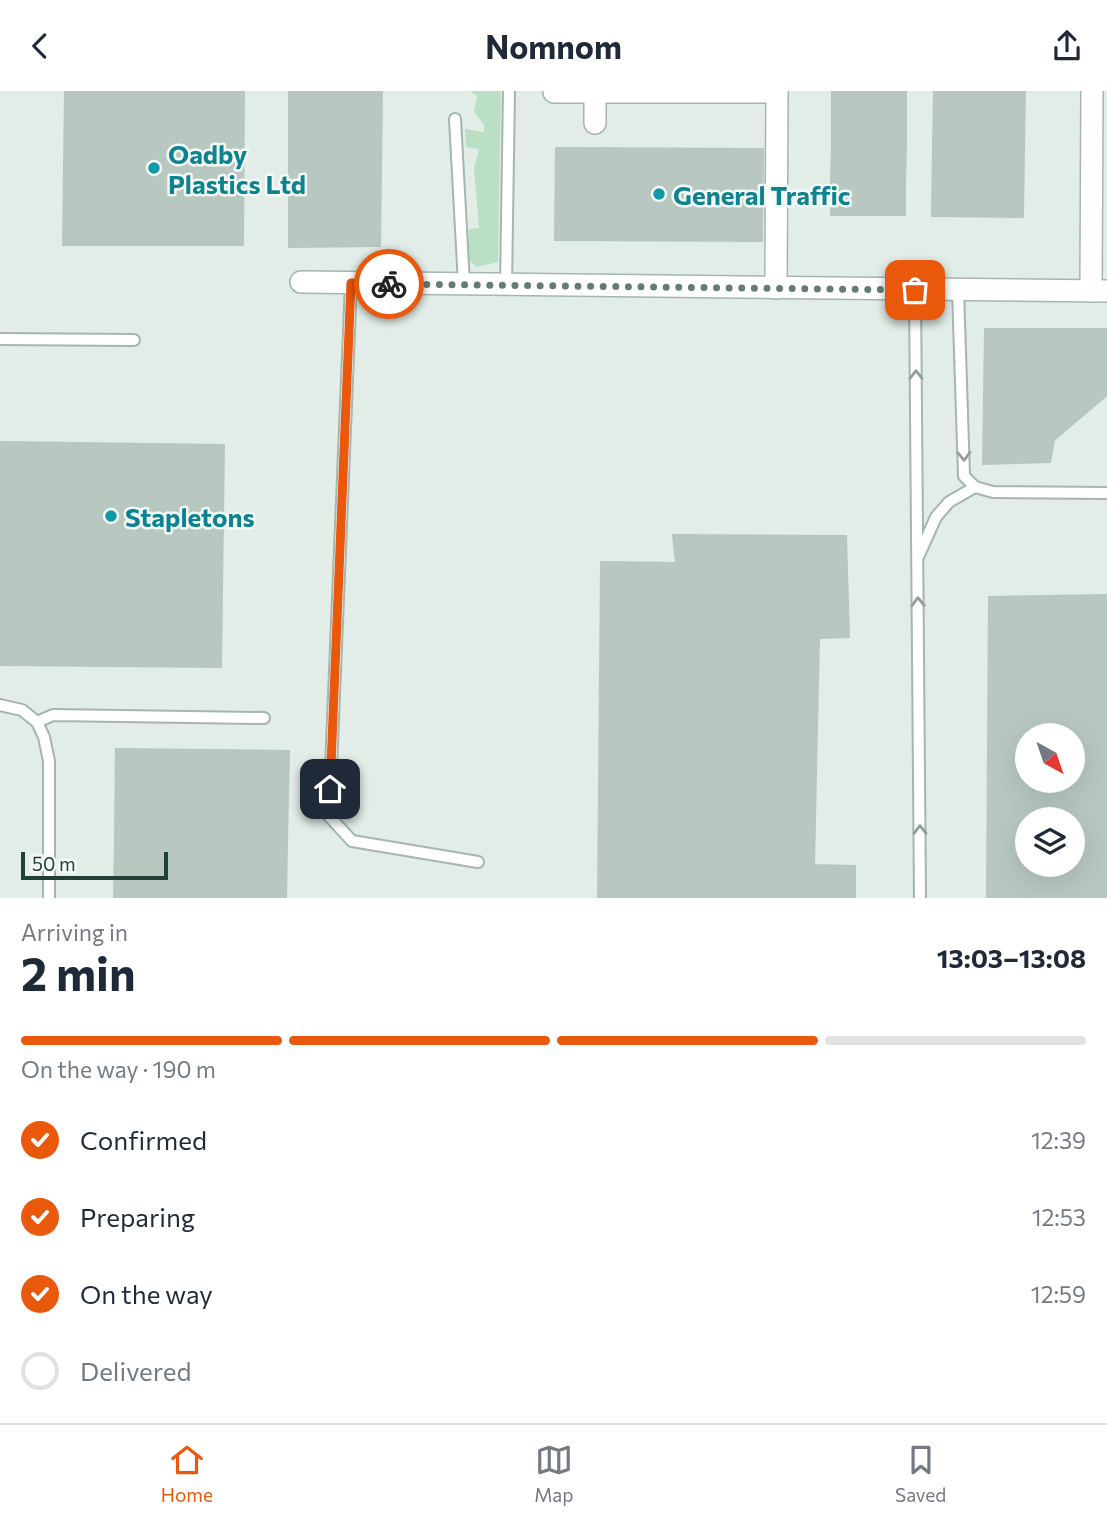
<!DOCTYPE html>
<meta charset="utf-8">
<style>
:root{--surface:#fff;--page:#f6f6f7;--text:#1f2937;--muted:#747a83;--line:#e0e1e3;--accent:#ea580c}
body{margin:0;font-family:Commissioner,sans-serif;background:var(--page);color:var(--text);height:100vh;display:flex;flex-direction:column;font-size:26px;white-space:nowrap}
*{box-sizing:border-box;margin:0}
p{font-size:23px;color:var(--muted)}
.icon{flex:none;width:38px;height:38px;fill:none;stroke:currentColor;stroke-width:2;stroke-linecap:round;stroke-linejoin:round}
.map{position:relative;height:807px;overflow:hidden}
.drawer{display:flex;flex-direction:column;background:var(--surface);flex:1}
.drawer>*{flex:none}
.needle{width:46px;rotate:140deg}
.controls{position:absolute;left:1015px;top:632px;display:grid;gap:14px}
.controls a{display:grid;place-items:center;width:70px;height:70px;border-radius:50%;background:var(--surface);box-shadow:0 7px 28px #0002;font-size:35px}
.scale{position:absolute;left:21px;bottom:18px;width:147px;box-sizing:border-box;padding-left:7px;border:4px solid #223f37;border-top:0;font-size:19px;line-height:24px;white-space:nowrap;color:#223f37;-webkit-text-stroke:5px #f3f9f6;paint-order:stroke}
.pin{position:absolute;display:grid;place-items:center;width:60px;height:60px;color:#fff;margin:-30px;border-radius:14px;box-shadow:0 4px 10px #0006}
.courier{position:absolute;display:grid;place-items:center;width:70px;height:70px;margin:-35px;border:5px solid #ea580c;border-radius:50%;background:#fff;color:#222;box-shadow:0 2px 9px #0007}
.overview em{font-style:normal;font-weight:700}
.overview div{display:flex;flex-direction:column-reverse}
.overview{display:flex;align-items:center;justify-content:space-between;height:119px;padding:0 21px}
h1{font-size:46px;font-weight:700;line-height:52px}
.bar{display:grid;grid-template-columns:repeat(4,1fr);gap:10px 7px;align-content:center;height:84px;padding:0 21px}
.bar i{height:9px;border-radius:5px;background:var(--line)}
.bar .current{background:var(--accent)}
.bar p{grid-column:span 4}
ol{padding:0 21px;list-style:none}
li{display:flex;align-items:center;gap:21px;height:77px}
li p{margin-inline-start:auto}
li .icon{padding:7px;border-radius:50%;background:var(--accent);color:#fff;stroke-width:4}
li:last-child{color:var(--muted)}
li i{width:38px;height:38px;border:4px solid var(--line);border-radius:50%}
header{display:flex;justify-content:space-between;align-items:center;height:91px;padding:0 21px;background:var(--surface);font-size:32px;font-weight:700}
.dock{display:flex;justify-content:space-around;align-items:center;height:98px;border-top:2px solid var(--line);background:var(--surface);font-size:19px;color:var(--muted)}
.dock a{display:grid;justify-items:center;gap:4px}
.dock .current{color:var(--accent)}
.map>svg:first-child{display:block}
.green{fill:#bbdfc4}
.building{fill:#b8c8c1;stroke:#b5c7bf;stroke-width:2;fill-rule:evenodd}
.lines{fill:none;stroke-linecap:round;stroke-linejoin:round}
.service-casing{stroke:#a5b5af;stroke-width:14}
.minor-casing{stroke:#a5b5af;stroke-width:24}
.service{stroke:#fff;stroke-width:10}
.minor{stroke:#fff;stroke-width:21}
.oneway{stroke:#909f9b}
.done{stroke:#657c75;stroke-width:7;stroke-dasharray:0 12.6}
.route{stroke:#ea580c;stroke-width:9}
.culture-dot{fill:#0f9aa8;stroke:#f3f9f6;stroke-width:2.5}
.labels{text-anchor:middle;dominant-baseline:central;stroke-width:5;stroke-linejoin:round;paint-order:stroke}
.culture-label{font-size:26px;font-weight:bold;fill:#0d838f;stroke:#f3f9f6;text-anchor:start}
</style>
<header><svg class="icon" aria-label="back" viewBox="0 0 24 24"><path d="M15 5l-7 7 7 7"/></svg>Nomnom<svg class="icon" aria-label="share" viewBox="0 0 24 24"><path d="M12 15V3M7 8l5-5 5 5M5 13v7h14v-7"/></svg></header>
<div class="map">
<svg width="1107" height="807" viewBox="0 0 1107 807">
<rect width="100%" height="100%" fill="#e2ede8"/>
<polygon class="green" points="470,0 501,0 498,171 477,176 467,167 469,138 479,137 474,77 479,58 466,56 465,38 484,41 484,34 474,21 477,5"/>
<g class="building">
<polygon points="65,0 244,0 243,154 63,154"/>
<polygon points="289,0 382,0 380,155 289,156"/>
<polygon points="832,0 906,0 906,23 832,22"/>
<polygon points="934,0 1025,0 1024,58 933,57"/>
<polygon points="832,22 906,23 906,57 832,56"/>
<polygon points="832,56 906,57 905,90 831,90"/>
<polygon points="556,57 763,58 762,150 555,149"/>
<polygon points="933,57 1024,58 1023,126 932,125"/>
<rect x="831" y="90" width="74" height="34"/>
<polygon points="985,238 1107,238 1107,304 1054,349 1050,371 983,373"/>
<polygon points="0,351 224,354 222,499 0,497"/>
<polygon points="673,444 846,445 849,546 819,547 814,774 855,775 855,807 598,807 601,471 676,472"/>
<polygon points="0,497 222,499 221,576 0,574"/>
<path d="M 1107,504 L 1107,807 L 987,807 L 989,506 ZM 1027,644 L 1073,644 L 1073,690 L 1027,690 ZM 1027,728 L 1073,728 L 1073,774 L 1027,774 Z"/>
<polygon points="116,658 289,660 287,751 115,748"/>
<polygon points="115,748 287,751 286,807 114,807"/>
</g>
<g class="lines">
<g class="service-casing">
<g id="service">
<polyline points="455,28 464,193"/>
<polyline points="351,192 329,725 352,750 478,771"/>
<polyline points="506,194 509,0"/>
<polyline points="915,199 920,807"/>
<polyline points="958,199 964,385 975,396 993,401 1107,402"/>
<polyline points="0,248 134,249"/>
<polyline points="919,464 936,426 949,411 975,396"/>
<polyline points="0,614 22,619 37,631 44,646 49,670 49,807"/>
<polyline points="37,631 53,624 264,627"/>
</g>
</g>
<g class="minor-casing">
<g id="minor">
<polyline points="554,1 777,1"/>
<polyline points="595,32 595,1"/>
<polyline points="301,191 1107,200"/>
<polyline points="776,197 777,0"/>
<polyline points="1091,200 1092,0"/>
</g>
</g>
<use href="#service" class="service"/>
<use href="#minor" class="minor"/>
</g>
<defs><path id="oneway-chevron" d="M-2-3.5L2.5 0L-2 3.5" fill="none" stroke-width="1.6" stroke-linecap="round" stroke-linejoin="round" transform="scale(1.75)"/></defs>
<g class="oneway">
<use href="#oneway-chevron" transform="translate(916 284) rotate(-90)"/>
<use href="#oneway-chevron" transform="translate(964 365) rotate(88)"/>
<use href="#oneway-chevron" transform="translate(918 511) rotate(-91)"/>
<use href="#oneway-chevron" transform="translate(920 739) rotate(-91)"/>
</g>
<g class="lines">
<polyline class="done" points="389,193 915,199"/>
<polyline class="route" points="330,698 351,192 389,193"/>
</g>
<g class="culture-dot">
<circle cx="154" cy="77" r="7"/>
<circle cx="659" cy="103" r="7"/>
<circle cx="111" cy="425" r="7"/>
</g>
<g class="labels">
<g class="culture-label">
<text x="168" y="62">Oadby<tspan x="168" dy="30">Plastics Ltd</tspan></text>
<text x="673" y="103">General Traffic</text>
<text x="125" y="425">Stapletons</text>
</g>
</g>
</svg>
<div class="controls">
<a><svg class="needle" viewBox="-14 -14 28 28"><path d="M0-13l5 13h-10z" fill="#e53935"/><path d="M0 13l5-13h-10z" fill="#747a83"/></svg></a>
<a><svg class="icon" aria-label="layers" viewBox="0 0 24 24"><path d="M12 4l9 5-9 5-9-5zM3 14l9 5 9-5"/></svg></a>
</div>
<div class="scale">50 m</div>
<div class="pin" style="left:915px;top:199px;background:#ea580c"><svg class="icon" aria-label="bag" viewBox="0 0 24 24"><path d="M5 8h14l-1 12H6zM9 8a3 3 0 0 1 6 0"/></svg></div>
<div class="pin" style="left:330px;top:698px;background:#1f2937"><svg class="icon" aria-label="home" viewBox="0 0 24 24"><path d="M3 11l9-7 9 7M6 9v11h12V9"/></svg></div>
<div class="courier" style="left:389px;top:193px"><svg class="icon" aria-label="bike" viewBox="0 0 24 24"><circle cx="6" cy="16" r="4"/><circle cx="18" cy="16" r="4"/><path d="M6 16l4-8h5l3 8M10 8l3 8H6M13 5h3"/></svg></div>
</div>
<section class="drawer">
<div class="overview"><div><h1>2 min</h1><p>Arriving in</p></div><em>13:03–13:08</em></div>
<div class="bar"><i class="current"></i><i class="current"></i><i class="current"></i><i></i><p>On the way · 190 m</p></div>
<ol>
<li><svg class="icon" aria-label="check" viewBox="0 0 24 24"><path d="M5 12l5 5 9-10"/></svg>Confirmed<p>12:39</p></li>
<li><svg class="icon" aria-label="check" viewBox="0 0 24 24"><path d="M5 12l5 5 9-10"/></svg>Preparing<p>12:53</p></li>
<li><svg class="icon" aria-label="check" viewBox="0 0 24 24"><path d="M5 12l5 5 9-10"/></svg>On the way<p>12:59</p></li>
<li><i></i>Delivered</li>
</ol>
</section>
<nav class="dock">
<a class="current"><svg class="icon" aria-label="home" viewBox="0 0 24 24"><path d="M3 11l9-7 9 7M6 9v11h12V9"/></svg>Home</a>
<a><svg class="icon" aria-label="map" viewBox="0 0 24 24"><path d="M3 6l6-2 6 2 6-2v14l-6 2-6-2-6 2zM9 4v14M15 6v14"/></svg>Map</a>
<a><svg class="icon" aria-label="saved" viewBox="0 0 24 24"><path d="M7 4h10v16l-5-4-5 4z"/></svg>Saved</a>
</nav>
